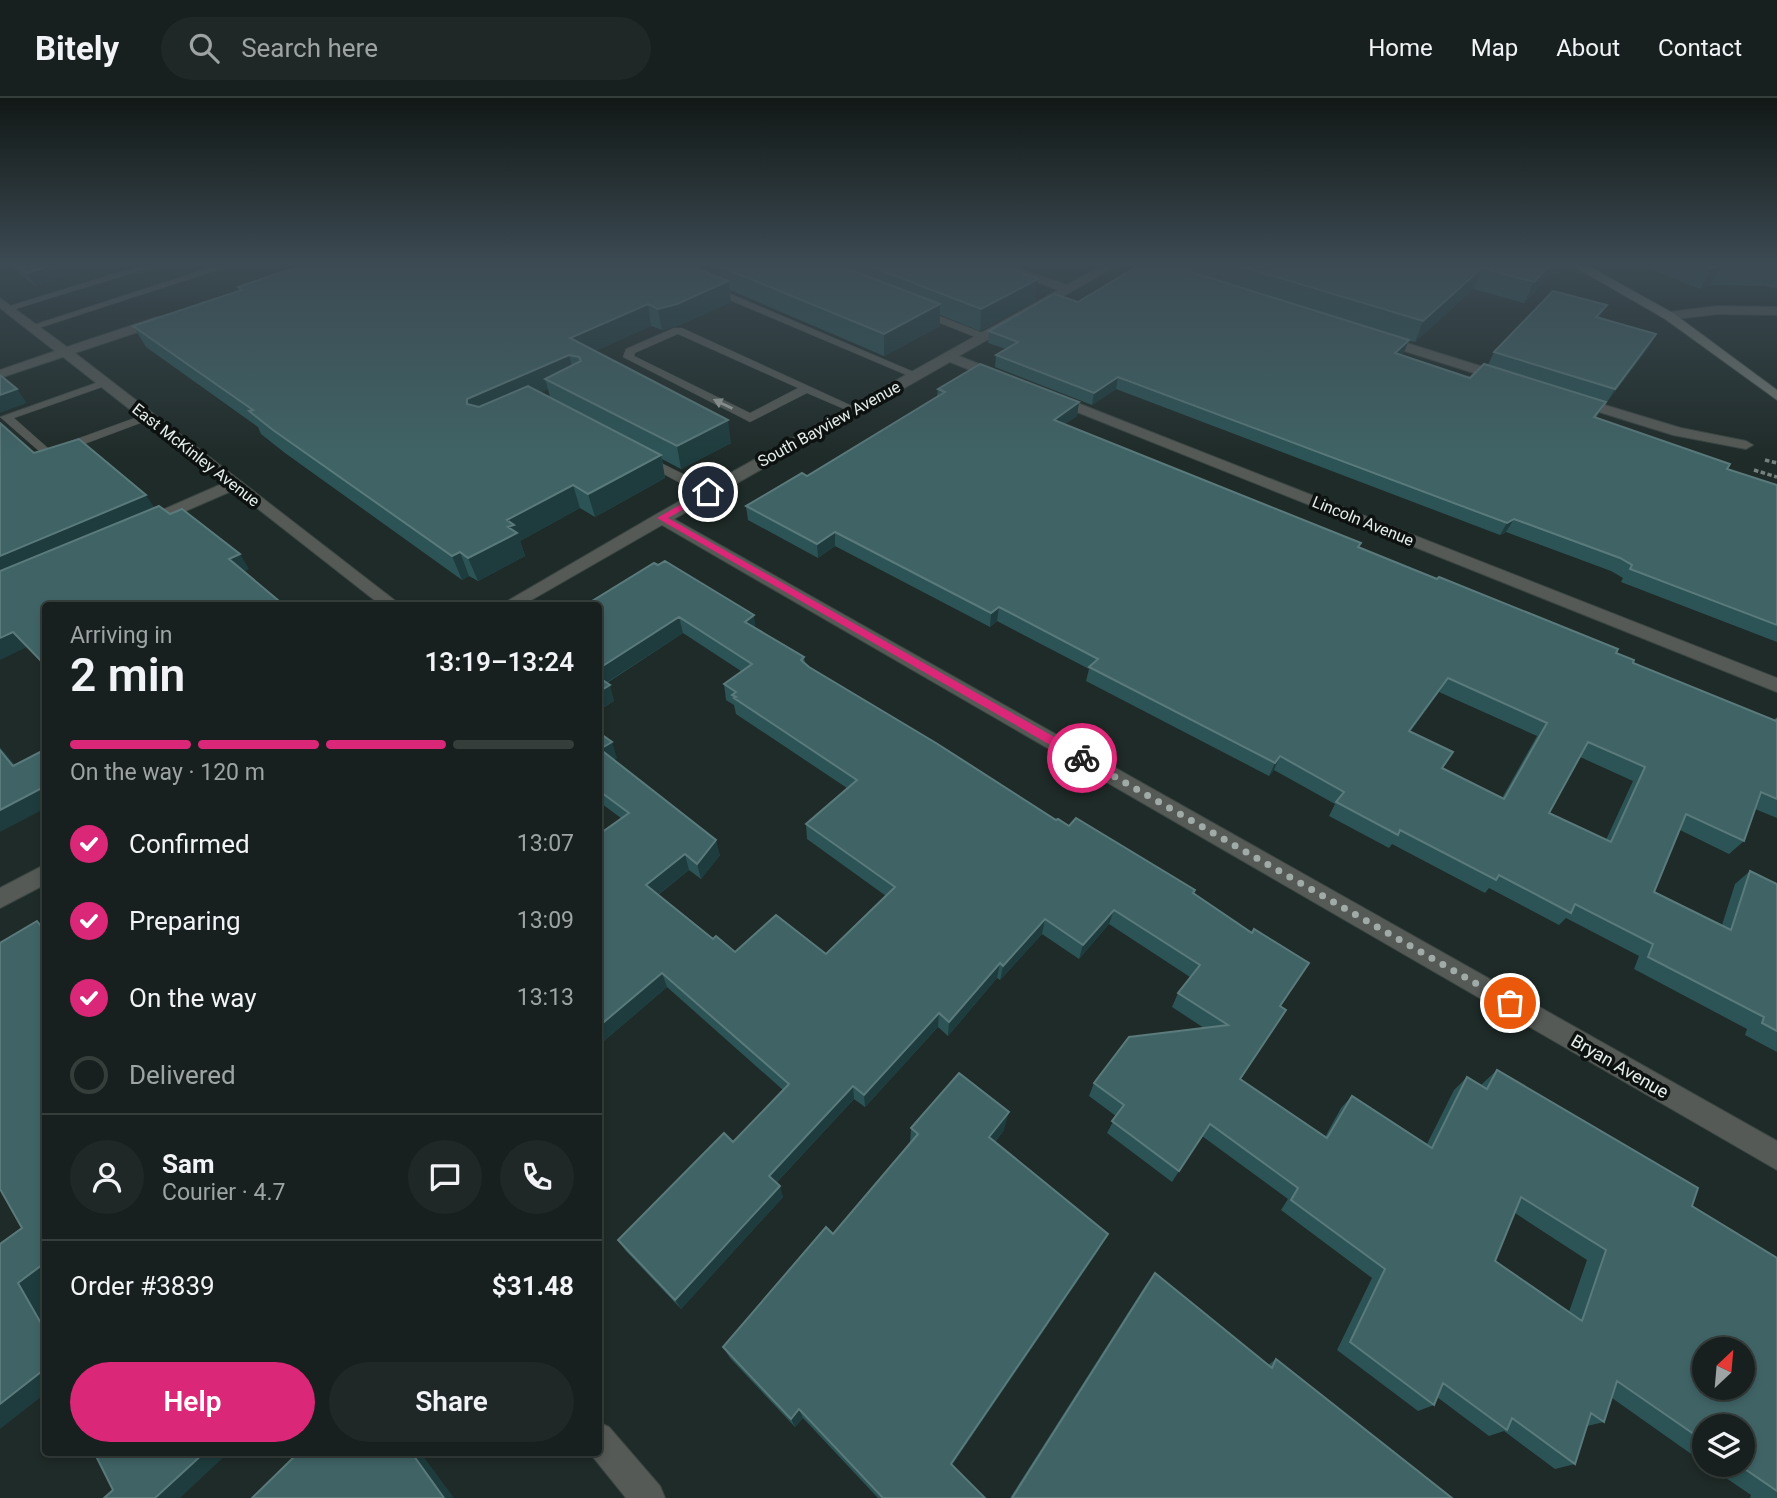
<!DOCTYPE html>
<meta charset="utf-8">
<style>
:root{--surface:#17201e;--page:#202827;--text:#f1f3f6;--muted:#9ea3a4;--line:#363e3c;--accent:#db2777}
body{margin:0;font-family:Roboto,sans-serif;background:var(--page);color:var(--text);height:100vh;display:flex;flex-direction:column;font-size:26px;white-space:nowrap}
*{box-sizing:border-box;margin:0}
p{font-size:23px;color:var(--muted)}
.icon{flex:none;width:38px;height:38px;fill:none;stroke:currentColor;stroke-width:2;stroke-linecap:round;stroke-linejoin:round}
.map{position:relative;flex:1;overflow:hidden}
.side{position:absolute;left:42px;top:504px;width:560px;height:854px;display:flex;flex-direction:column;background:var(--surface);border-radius:7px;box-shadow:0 4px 10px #0003,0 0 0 2px var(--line)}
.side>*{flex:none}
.needle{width:46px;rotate:26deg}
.tools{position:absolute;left:1692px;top:1239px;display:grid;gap:14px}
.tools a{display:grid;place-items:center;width:63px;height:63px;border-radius:50%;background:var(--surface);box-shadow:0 4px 10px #0003,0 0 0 2px var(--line);font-size:35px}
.pin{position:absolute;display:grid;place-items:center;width:60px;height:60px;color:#fff;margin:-30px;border:4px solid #fff;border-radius:50%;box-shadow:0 2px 7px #0007}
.courier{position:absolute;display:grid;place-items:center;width:70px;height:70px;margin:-35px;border:5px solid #db2777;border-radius:50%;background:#fff;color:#222;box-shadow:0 2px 9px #0007}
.overview em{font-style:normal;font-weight:600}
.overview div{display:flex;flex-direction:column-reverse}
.overview{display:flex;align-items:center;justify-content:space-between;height:119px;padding:0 28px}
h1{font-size:46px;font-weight:600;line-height:52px}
.bar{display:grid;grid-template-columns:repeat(4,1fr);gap:10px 7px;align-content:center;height:84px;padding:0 28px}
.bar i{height:9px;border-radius:5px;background:var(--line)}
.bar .active{background:var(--accent)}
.bar p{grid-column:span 4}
.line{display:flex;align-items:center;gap:18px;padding:0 28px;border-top:2px solid var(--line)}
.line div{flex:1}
.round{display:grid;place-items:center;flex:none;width:74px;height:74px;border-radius:37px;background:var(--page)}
ol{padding:0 28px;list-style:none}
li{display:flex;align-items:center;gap:21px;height:77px}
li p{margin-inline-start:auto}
li .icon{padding:7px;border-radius:50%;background:var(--accent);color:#fff;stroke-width:4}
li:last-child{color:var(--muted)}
li i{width:38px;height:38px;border:4px solid var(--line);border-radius:50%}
.action{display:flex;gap:14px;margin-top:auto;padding:14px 28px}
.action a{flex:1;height:80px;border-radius:42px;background:var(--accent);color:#fff;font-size:28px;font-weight:600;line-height:80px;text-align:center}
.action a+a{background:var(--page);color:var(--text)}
header{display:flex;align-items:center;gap:42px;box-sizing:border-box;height:98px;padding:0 35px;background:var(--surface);border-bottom:2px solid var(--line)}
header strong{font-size:33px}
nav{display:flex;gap:38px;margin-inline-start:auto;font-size:24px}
.search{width:490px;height:63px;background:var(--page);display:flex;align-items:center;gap:18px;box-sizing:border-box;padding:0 24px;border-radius:38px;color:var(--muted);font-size:26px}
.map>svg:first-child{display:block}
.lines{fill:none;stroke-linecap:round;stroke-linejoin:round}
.lane-casing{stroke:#3b4643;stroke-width:1}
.street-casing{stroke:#3b4643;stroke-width:2}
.secondary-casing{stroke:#3b4643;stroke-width:2}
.path{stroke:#76807d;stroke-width:3.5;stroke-dasharray:4.5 2.5;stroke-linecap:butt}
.lane{fill:#565a56;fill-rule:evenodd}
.street{fill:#565a56;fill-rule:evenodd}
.secondary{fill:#6f756f;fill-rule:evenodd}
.wall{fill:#2c5456;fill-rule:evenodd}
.shaded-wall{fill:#1e3c3d}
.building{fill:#406466;stroke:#5a7a7b;stroke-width:2;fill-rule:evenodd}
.oneway{fill:#9ea4a0}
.route{fill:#db2777}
.done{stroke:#a0aaa7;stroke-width:7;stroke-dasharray:0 12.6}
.labels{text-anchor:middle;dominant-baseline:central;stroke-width:7;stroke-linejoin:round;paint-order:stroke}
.far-street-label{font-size:16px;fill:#e5eeeb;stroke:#0d1211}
.street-label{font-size:18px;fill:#e5eeeb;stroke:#0d1211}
</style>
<header>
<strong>Bitely</strong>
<div class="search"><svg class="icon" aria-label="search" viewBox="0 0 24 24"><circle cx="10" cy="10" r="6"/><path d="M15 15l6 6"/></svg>Search here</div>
<nav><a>Home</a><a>Map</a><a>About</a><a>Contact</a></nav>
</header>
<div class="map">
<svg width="1777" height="1400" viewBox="0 0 1777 1400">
<rect width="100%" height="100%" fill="#1f2b28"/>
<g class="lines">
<g class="lane-casing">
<g id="lane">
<polygon points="149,165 165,165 12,212 3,210"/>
<polygon points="224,165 239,165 36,231 27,229"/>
<polygon points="706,188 712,188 921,277 911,279 706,192"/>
<polygon points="919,210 988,237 989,239 980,241 915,215 915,211"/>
<path d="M 674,230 L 682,230 L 861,312 L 851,314 L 807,295 L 750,324 L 623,259 L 626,251 ZM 678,236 L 798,290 L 750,315 L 634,258 L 635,255 Z"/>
<polygon points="104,282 108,283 108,287 14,320 49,351 143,317 151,317 151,321 47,360 0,319"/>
<polygon points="643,356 713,391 714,394 708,398 703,397 639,363 637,360"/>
</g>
</g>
<g class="street-casing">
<g id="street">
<polygon points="986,165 1004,165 1067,187 1106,165 1121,165 959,258 1007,277 1007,283 997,283 950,264 674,421 1777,1043 1777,1072 662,427 521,508 499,508 655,417 1058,192"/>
<polygon points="0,200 67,249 157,219 165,219 165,225 75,255 402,508 382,508 234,392 149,429 137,429 135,426 137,423 224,385 63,259 0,280 0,272 55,253 0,210"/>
<polygon points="1717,208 1777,209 1777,217 1717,216 1669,222 1663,218 1669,214"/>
<polygon points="1381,237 1509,277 1511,280 1509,283 1499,283 1376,244 1376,238"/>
<polygon points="1052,295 1777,580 1777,594 1047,302 1047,296"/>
<polygon points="1575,298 1681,330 1746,343 1753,347 1746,351 1673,337 1570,305 1568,302"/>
<polygon points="46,766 46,786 0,810 0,790"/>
<polygon points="598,1324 609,1329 660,1388 665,1400 626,1400 589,1354 598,1354"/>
</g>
</g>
<g class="secondary-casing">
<polygon id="secondary" points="1568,165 1583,165 1673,215 1777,292 1777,302 1665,221"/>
</g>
<g class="path">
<polyline points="1765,362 1777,365"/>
<polyline points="1754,372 1777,379"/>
</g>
<use href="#lane" class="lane"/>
<use href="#street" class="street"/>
<use href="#secondary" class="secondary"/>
</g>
<g class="wall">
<polygon points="6,165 109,165 35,188"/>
<path d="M 309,165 L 992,165 L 1036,202 L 980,233 L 940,217 L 940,228 L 884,258 L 730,192 L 731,204 L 680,227 L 662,232 L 651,228 L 595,253 L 731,345 L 681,371 L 662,361 L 665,380 L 595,419 L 580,410 L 520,443 L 525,458 L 478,483 L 469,478 L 462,482 L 285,355 L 261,336 L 258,329 L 146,249 L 133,228 L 239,193 L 238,189 ZM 548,291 L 550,299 L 541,294 Z"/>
<polygon points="1143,165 1562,165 1524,205 1473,191 1415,244 1409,243 1404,254 1401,257 1470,280 1488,267 1494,254 1600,220 1656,236 1649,249 1607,304 1606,304 1596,320 1727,371 1777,387 1777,544 1621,484 1623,480 1611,473 1506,434 1500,437 1116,291 1092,307 995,269 996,257 1006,251 988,245 989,233 1078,204"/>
<polygon points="1635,165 1777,165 1777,191 1764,188 1710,187 1700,191"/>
<path d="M 938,291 L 1079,304 L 1077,318 L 1065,326 L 1359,449 L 1616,555 L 1633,565 L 1774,622 L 1777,619 L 1777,720 L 1755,711 L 1744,743 L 1729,756 L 1680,732 L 1654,794 L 1722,827 L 1735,786 L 1750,773 L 1777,786 L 1777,954 L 1745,937 L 1747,931 L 1634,871 L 1639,858 L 1566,820 L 1559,827 L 1489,790 L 1485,795 L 1392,746 L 1389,750 L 1329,718 L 1335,706 L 1274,672 L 1269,678 L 1086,583 L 1089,571 L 997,523 L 990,529 L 835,448 L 818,460 L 748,422 L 746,408 L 807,378 L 937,298 ZM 1439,594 L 1537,638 L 1502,700 L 1442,670 L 1410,634 ZM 1580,659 L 1633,683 L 1606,742 L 1549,715 Z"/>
<path d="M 654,465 L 755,530 L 804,559 L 805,565 L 809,569 L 1056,722 L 1069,728 L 1195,792 L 1194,795 L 1280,908 L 1240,981 L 1325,1039 L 1341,1010 L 1352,998 L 1427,1046 L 1454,992 L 1467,979 L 1481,987 L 1497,972 L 1692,1108 L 1777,1160 L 1777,1400 L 1750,1400 L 1751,1397 L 1707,1367 L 1743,1367 L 1704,1328 L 1704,1365 L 1612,1300 L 1604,1324 L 1587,1328 L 1575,1366 L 1555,1371 L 1504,1333 L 1489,1338 L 1437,1299 L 1434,1307 L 1418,1313 L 1337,1252 L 1372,1180 L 1281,1112 L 1288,1101 L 1202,1038 L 1172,1084 L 1107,1035 L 1116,1018 L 1089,998 L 1094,985 L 1204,930 L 1172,909 L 1178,895 L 1190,879 L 1109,826 L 1079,861 L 1042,836 L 1000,882 L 997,880 L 948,938 L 938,929 L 865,1009 L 854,1001 L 776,1085 L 783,1099 L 681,1211 L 625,1152 L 618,1142 L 733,1044 L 783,992 L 667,889 L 598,948 L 621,720 L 598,703 L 598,634 L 617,660 L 614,662 L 720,757 L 701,781 L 689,772 L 658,797 L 713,841 L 735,854 L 826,856 L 886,798 L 807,741 L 806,726 L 847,690 L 736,616 L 734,607 L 726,602 L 724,586 L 741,573 L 683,535 L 607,585 L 614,603 L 598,613 L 598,508 ZM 1515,1115 L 1587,1162 L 1569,1214 L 1495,1163 Z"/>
<polygon points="911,1030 1004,1032 995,1044 1100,1150 952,1367 985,1400 878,1400 803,1320 795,1329 730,1260 723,1249 833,1136 910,1046"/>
<polygon points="1155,1175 1268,1267 1276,1261 1452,1400 1010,1400 1145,1188"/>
</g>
<g class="shaded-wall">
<polygon points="59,165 109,165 35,188 27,175"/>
<polygon points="700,165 747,165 719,168 720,178 701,187 701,191 698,166"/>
<polygon points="1552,165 1562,165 1524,205 1534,184"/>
<polygon points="1723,167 1710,187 1700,191 1712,170"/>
<polygon points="1482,170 1473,191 1415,244 1423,223"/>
<polygon points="1038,181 1036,202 980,233 981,211"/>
<polygon points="728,183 731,204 680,227 662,232 658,211"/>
<polygon points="648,206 651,228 579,260 570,240"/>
<polygon points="940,206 940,228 884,258 884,236"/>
<polygon points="1607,207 1600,220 1589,232 1596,219"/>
<polygon points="1656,236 1649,249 1607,304 1615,291"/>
<polygon points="1409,242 1404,254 1390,267 1395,255"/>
<polygon points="569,257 575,279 545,281 548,291 475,324 467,306 467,301"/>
<polygon points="1118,279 1116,291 1092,307 1094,295"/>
<polygon points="17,291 27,305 0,315 0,297"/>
<polygon points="1079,304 1077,318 1052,335 1054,322"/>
<polygon points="728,322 731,345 681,371 677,348"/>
<polygon points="661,357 665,380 595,419 588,396"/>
<polygon points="573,387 580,410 520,443 525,458 478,483 468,460 507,422"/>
<polygon points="146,397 156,412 0,479 0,458"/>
<polygon points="1514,421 1506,434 1500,437 1507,425"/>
<polygon points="835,434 835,448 818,460 817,446"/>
<polygon points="460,454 469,478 462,482 452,458"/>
<polygon points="240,456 249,471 239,476 229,461"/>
<polygon points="999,509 997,523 990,529 991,515"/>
<polygon points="754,517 756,534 745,524"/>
<polygon points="679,519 683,535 598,590 598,571"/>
<polygon points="13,534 27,549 0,562 0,540"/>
<polygon points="1448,580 1439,594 1401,647 1409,633"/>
<polygon points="610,587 614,603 598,613 598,594"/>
<polygon points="612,644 617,660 606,667 600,651"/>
<polygon points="0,649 28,682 13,668 0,652"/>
<polygon points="1280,658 1274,672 1269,678 1275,665"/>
<polygon points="46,688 46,710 0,734 0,712"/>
<polygon points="716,742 720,757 701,781 697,766"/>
<polygon points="685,756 689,772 651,802 646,787"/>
<polygon points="1114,812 1109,826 1079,861 1083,847"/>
<polygon points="1045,821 1042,836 1000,882 1003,868"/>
<polygon points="1000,865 997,880 948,938 949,924"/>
<polygon points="662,875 667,889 598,948 598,929"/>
<polygon points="939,915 938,929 865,1009 864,997"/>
<polygon points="853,988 854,1001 772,1089 769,1078"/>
<polygon points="1009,1014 1004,1032 985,1056 989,1039"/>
<polygon points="780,1088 783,1099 681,1211 675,1202"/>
<polygon points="1108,1136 1100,1150 948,1373 951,1366"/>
<polygon points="46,1164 46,1189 40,1194 46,1203 46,1234 18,1185"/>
<polygon points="46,1270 46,1295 0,1331 0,1306"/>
<polygon points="799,1311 803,1320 795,1329 791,1321"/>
<polygon points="205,1354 229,1354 180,1400 155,1400"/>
<polygon points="411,1354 420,1354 454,1400 444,1400"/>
</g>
<g class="building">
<polygon points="15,165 59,165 27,175"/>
<polygon points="309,165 700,165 698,166 698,171 728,183 677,206 658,211 648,206 570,240 728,322 677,348 545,281 581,263 579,259 569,257 467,301 467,306 479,309 528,288 661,357 588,396 573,387 507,422 514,427 508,429 517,435 468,460 460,454 452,458 273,332 249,313 253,312 133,228 242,192 238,189"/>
<polygon points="726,165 833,165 940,206 884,236 719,168"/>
<polygon points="862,165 992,165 1038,181 981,211"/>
<polygon points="1143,165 1162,165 1409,242 1395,255 1470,280 1484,266 1606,304 1594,319 1730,366 1727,371 1777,387 1777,527 1630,471 1632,467 1620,460 1514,421 1507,425 1118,279 1094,295 996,257 1018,244 989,233 1054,196 1078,204"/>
<polygon points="1230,165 1552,165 1534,184 1482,170 1423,223"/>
<polygon points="1699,165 1777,165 1777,167 1723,167 1712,170"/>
<polygon points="1553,193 1607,207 1596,219 1656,236 1615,291 1494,254"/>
<path d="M 980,266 L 1079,304 L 1054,322 L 1361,445 L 1358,449 L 1437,481 L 1439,479 L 1618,551 L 1616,555 L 1634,562 L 1633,565 L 1776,623 L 1777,621 L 1777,701 L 1761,694 L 1744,743 L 1686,716 L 1654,794 L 1731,832 L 1750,773 L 1777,786 L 1777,933 L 1762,925 L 1764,919 L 1648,859 L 1653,846 L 1575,806 L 1571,815 L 1499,777 L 1496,782 L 1400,732 L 1398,737 L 1336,704 L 1344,694 L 1280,658 L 1275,665 L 1089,569 L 1098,561 L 999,509 L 991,515 L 835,434 L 817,446 L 746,408 L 802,375 L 807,378 L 945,294 L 938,291 ZM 1448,580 L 1547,625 L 1504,701 L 1442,670 L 1453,654 L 1409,633 ZM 1588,644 L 1645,669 L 1611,744 L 1549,715 Z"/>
<polygon points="0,277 17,291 0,297"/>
<polygon points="0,325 34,355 79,341 146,397 0,458"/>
<polygon points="159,408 170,416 182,411 240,456 229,461 285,508 46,508 46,568 13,534 0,540 0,473"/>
<path d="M 665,463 L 754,517 L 745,524 L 804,559 L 801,562 L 809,569 L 936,645 L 1056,722 L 1058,721 L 1069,728 L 1076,720 L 1195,792 L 1193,795 L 1252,835 L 1254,831 L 1309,865 L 1280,908 L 1286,912 L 1240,981 L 1327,1040 L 1352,998 L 1432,1050 L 1467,979 L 1487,991 L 1497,972 L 1698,1090 L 1692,1108 L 1777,1160 L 1777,1393 L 1739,1367 L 1743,1367 L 1743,1328 L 1704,1328 L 1704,1343 L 1617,1283 L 1604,1324 L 1591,1315 L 1575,1366 L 1512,1320 L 1507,1332 L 1443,1285 L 1434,1307 L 1350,1244 L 1385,1171 L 1291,1102 L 1298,1090 L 1210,1026 L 1179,1073 L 1112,1023 L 1124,1007 L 1094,985 L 1129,939 L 1228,927 L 1178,895 L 1200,867 L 1114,812 L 1083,847 L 1045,821 L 1003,868 L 1000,865 L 949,924 L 939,915 L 864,997 L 853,988 L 769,1078 L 780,1088 L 675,1202 L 618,1142 L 724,1035 L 733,1044 L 789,986 L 662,875 L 598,929 L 598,737 L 629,715 L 598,692 L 598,634 L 612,644 L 600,651 L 716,742 L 697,766 L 685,756 L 646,787 L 713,841 L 716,838 L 735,854 L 776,817 L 826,856 L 895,789 L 806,726 L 857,682 L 734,600 L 736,599 L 732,597 L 736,594 L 724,586 L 752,566 L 679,519 L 598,571 L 598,508 L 584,508 L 654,465 L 658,467 ZM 1521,1099 L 1606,1152 L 1582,1223 L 1495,1163 ZM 1704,1251 L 1743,1251 L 1743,1290 L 1704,1290 Z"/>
<polygon points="598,579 610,587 598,594"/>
<polygon points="46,651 46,688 0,712 0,652 13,668"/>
<polygon points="37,823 46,835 46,1164 18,1185 46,1234 46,1270 0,1306 0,1146 22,1130 0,1091 0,845"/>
<polygon points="959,975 1009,1014 989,1039 1108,1136 951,1366 985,1400 883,1400 799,1311 791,1321 723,1249 826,1129 833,1136 918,1036 911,1030"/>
<polygon points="1155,1175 1272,1270 1276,1261 1452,1400 1012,1400"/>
<polygon points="94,1354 205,1354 155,1400 104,1400 113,1392"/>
<polygon points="299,1354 411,1354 444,1400 252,1400"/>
</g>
<defs><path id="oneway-solid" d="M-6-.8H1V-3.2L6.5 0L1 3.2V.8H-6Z" transform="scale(1.75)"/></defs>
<use class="oneway" href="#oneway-solid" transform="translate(723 306) rotate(-154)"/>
<linearGradient id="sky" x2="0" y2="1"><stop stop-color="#111816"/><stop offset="0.46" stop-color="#3c4a53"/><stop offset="1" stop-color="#3c4a53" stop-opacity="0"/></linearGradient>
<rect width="1777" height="361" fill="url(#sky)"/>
<polygon class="route" points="708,391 711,396 668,420 1086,657 1086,663 1078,663 657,420"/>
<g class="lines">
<polyline class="done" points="1082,660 1510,905"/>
</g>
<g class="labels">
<g class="far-street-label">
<text transform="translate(829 326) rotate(-29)">South Bayview Avenue</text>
<text transform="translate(196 357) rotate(38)">East McKinley Avenue</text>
<text transform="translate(1363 423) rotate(22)">Lincoln Avenue</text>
</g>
<g class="street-label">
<text transform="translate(1620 968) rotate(30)">Bryan Avenue</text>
</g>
</g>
</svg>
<div class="tools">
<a><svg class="needle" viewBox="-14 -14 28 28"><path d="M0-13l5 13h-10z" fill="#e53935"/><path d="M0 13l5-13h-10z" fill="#9ea3a4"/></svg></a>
<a><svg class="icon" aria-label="layers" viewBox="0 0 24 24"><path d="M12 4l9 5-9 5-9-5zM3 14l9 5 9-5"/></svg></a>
</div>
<div class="pin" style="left:1510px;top:905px;background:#ea580c"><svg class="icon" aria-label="bag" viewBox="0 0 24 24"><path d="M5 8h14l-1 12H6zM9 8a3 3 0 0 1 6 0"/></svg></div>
<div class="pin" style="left:708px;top:394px;background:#1f2937"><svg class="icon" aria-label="home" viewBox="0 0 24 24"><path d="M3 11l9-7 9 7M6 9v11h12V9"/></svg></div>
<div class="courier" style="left:1082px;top:660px"><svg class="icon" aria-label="bike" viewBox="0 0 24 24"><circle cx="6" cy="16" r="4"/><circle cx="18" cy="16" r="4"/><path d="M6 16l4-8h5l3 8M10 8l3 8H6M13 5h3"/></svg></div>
<section class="side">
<div class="overview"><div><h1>2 min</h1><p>Arriving in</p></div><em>13:19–13:24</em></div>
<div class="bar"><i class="active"></i><i class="active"></i><i class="active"></i><i></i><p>On the way · 120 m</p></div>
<ol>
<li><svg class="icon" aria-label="check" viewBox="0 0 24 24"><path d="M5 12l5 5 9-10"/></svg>Confirmed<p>13:07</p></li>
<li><svg class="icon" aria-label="check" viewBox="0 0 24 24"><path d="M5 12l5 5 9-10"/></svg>Preparing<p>13:09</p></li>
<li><svg class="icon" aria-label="check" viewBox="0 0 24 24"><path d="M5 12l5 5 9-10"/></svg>On the way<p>13:13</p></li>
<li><i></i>Delivered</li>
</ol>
<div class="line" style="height:126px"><a class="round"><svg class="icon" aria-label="person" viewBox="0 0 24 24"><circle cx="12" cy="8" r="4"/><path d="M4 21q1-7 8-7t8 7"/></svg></a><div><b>Sam</b><p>Courier · 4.7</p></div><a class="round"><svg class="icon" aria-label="chat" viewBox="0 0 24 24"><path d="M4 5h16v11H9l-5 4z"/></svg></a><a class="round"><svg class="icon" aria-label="phone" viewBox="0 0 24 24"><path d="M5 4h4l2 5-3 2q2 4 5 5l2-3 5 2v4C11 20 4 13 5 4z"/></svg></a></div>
<div class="line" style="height:91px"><div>Order #3839</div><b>$31.48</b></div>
<div class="action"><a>Help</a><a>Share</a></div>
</section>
</div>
